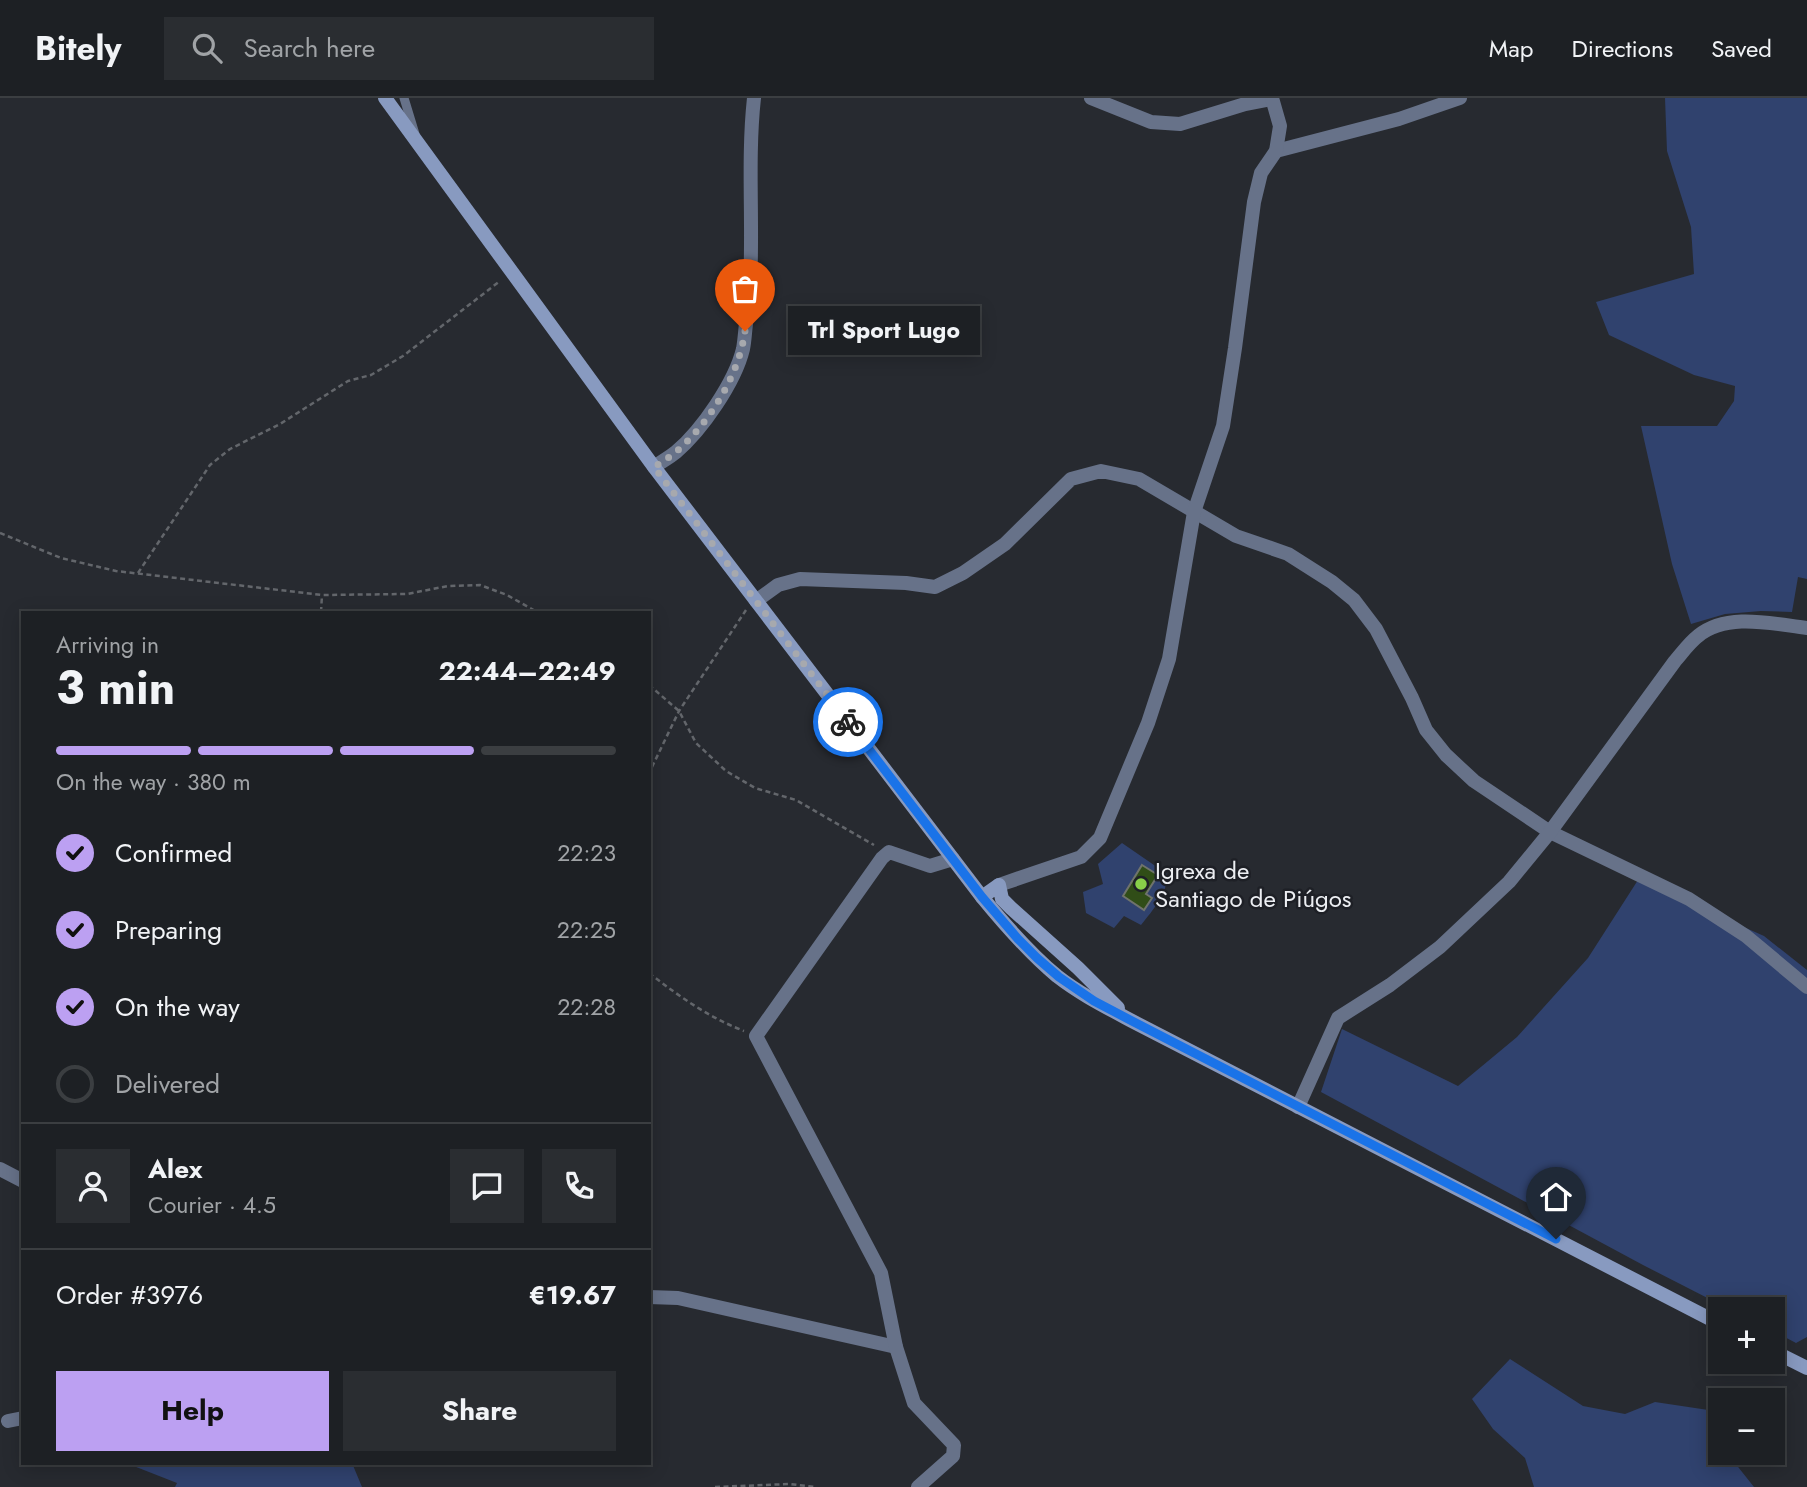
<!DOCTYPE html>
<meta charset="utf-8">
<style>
:root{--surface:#1d2024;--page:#2a2d31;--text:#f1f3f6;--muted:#a0a3a6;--line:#3b3e41;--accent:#bca0f2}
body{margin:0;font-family:Jost,sans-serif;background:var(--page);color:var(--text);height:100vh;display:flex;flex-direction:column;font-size:26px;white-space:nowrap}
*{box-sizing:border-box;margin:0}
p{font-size:23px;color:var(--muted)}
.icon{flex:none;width:38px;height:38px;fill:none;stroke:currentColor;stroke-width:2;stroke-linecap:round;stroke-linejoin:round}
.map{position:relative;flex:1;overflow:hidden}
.sheet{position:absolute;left:21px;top:513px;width:630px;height:854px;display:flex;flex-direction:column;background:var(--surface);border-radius:0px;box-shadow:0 4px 18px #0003,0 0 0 2px var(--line)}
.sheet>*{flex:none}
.buttons{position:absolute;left:1708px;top:1199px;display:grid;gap:14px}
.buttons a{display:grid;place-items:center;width:77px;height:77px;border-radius:0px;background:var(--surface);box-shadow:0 4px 18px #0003,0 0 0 2px var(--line);font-size:35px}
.pin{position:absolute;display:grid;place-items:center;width:60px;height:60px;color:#fff;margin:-72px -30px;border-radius:50% 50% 50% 0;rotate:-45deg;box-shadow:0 0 7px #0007}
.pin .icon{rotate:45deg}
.courier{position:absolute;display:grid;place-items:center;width:70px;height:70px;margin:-35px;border:5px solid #1a73e8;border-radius:50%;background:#fff;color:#222;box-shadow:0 2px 9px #0007}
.bubble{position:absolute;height:49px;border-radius:0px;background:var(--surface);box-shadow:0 4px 18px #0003,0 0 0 2px var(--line);font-size:23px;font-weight:700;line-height:49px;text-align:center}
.overview em{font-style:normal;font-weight:700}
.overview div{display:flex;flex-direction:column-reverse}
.overview{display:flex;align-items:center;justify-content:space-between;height:119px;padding:0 35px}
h1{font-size:46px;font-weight:700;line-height:52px}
.bar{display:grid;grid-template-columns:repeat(4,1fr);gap:10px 7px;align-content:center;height:84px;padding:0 35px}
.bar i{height:9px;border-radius:5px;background:var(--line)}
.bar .on{background:var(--accent)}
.bar p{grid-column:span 4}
.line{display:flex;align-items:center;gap:18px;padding:0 35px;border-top:2px solid var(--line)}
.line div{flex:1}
.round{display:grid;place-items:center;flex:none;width:74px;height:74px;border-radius:0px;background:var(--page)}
ol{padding:0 35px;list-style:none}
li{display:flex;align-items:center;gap:21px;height:77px}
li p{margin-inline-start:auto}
li .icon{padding:7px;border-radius:50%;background:var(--accent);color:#111;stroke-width:4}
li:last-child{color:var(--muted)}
li i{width:38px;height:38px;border:4px solid var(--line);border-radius:50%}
.button{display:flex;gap:14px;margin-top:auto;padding:14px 35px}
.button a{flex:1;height:80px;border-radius:0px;background:var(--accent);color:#111;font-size:28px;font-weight:700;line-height:80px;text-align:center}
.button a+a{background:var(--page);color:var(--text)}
header{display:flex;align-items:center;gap:42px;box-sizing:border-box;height:98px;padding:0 35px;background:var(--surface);border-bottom:2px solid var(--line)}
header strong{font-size:33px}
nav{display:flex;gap:38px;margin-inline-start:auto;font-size:24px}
.search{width:490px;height:63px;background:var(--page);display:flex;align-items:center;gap:18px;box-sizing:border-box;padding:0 24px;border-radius:0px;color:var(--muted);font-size:26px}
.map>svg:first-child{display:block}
.green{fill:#30426e}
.building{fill:#304d17;stroke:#6f736c;stroke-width:2}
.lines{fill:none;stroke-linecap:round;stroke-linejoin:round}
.path{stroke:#63666b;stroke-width:2.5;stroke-dasharray:5 3.5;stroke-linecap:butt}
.lane{stroke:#677289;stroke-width:9}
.street{stroke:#677289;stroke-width:14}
.secondary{stroke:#889ac0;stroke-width:14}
.done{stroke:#a7a9ae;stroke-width:7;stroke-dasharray:0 12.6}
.route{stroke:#1a73e8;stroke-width:9}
.poi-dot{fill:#88cf49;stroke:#1e2026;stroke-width:2.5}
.labels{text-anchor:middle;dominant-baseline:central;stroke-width:5;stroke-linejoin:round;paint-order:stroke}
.poi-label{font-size:24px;fill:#eceef2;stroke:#1e2026;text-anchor:start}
</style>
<header>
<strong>Bitely</strong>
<div class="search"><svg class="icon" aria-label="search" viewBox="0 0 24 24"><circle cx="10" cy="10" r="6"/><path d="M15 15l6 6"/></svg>Search here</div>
<nav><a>Map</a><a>Directions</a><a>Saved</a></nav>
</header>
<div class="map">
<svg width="1807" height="1389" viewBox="0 0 1807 1389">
<rect width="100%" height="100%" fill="#272a30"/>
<g class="green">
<polygon points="1665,0 1807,0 1807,481 1798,479 1792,514 1761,513 1725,516 1691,526 1672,466 1641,328 1717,328 1734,303 1735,288 1694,277 1609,237 1596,204 1694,176 1691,129 1667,53"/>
<path d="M 1122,745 L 1167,776 C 1168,795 1153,812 1141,827 L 1124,818 L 1114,830 L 1086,815 L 1083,794 L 1103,786 L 1098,766 Z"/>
<polygon points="1638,782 1764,838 1807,872 1807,1239 1796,1245 1773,1233 1773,1211 1729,1211 1643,1167 1321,994 1342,931 1458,988 1517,939 1588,860"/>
<polygon points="1510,1261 1583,1308 1625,1316 1655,1304 1715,1313 1707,1343 1720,1348 1720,1354 1727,1355 1754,1389 1534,1389 1525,1360 1493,1331 1472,1301"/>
<polygon points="126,1365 352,1365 362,1389 175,1389 177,1385"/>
</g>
<polygon class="building" points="1142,767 1158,777 1146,796 1152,800 1144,812 1123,798"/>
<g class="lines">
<g class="path">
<polyline points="0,435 61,460 116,473 322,497 407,496 448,488 480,487 507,497 537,514"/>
<polyline points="138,475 210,367 230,351 280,326 348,283 371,277 403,258 500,183"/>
<polyline points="321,514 322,497"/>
<polyline points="649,587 679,613 696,645 726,673 755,690 796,702 874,747"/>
<polyline points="649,677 652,669 679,613 746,512"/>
<path d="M 649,875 C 680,899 708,919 744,933"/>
<polyline points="715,1389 790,1386 815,1389"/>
</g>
<polyline class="lane" points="404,0 415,36"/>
<g class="street">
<polyline points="1091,0 1151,24 1180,26 1245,6 1272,1"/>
<polyline points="1276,53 1399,21 1460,0"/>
<path d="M 654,369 C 661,364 670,359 676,354 C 702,332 735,284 743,251 C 745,241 745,230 747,219 C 756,146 746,73 754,0"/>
<polyline points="756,503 778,487 800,481 906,485 935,489 963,475 1005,446 1071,381 1101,373 1139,381 1236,438 1288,456 1332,484 1354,502 1376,531 1412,600 1426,632 1446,657 1474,683 1550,734 1689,801 1746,838 1807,889"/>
<polyline points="999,787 1081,759 1100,740 1148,625 1169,561 1194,414 1223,328 1235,250 1254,104 1261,75 1276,53 1280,28 1272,0"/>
<path d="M 1298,1009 L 1338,920 L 1390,887 L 1440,849 L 1509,784 L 1550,734 L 1675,563 C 1682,555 1689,545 1698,538 C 1727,514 1773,526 1807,530"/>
<polyline points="0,1071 23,1083"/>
<polyline points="649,1199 678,1200 896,1249"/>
<polyline points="8,1323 23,1320"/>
<polyline points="918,1389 953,1358 954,1347 914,1305 896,1249 881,1175 756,938 882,760 889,754 930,768 953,761"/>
</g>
<g class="secondary">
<path d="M 385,0 L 654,369 L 982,799 C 1005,827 1029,855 1057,878 C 1080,896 1106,909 1132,923 L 1720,1226"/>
<polyline points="982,799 999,787 1002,801 1011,810 1078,870 1118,910"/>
<polyline points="1773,1253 1807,1270"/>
</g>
</g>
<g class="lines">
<path class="done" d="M 745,233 C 739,277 710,324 677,353 C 670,359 662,364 654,369 L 848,624"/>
<polyline class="route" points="848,624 982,799 1018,841 1037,860 1059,879 1094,903 1132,923 1556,1141"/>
</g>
<circle class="poi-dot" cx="1141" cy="786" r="7"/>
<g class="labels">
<g class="poi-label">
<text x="1155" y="772">Igrexa de<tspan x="1155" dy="28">Santiago de Piúgos</tspan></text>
</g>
</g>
</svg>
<div class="buttons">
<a>+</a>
<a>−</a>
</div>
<div class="pin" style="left:745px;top:233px;background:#ea580c"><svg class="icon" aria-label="bag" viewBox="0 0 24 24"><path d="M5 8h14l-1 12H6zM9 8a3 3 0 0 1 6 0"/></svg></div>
<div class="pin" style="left:1556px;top:1141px;background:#1f2937"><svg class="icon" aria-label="home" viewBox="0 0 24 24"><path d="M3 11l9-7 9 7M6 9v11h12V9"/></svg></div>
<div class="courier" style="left:848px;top:624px"><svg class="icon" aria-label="bike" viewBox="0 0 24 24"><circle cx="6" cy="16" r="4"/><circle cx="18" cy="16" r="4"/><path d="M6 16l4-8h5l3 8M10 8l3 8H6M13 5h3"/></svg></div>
<div class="bubble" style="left:788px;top:208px;width:192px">Trl Sport Lugo</div>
<section class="sheet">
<div class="overview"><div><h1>3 min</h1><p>Arriving in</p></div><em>22:44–22:49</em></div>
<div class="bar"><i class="on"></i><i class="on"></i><i class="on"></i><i></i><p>On the way · 380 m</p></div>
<ol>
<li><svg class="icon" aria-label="check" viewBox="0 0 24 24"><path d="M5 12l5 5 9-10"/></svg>Confirmed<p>22:23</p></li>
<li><svg class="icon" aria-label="check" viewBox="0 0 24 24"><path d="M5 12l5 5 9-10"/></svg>Preparing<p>22:25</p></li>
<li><svg class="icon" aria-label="check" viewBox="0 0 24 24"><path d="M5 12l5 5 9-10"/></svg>On the way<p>22:28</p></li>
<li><i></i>Delivered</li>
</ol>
<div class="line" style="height:126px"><a class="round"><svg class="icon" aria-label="person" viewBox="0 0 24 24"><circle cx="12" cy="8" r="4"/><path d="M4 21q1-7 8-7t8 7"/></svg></a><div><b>Alex</b><p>Courier · 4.5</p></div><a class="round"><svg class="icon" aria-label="chat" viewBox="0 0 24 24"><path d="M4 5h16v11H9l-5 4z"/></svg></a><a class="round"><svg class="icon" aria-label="phone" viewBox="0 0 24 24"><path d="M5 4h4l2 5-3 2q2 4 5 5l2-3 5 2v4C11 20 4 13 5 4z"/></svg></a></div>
<div class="line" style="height:91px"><div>Order #3976</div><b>€19.67</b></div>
<div class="button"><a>Help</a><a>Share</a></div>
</section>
</div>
